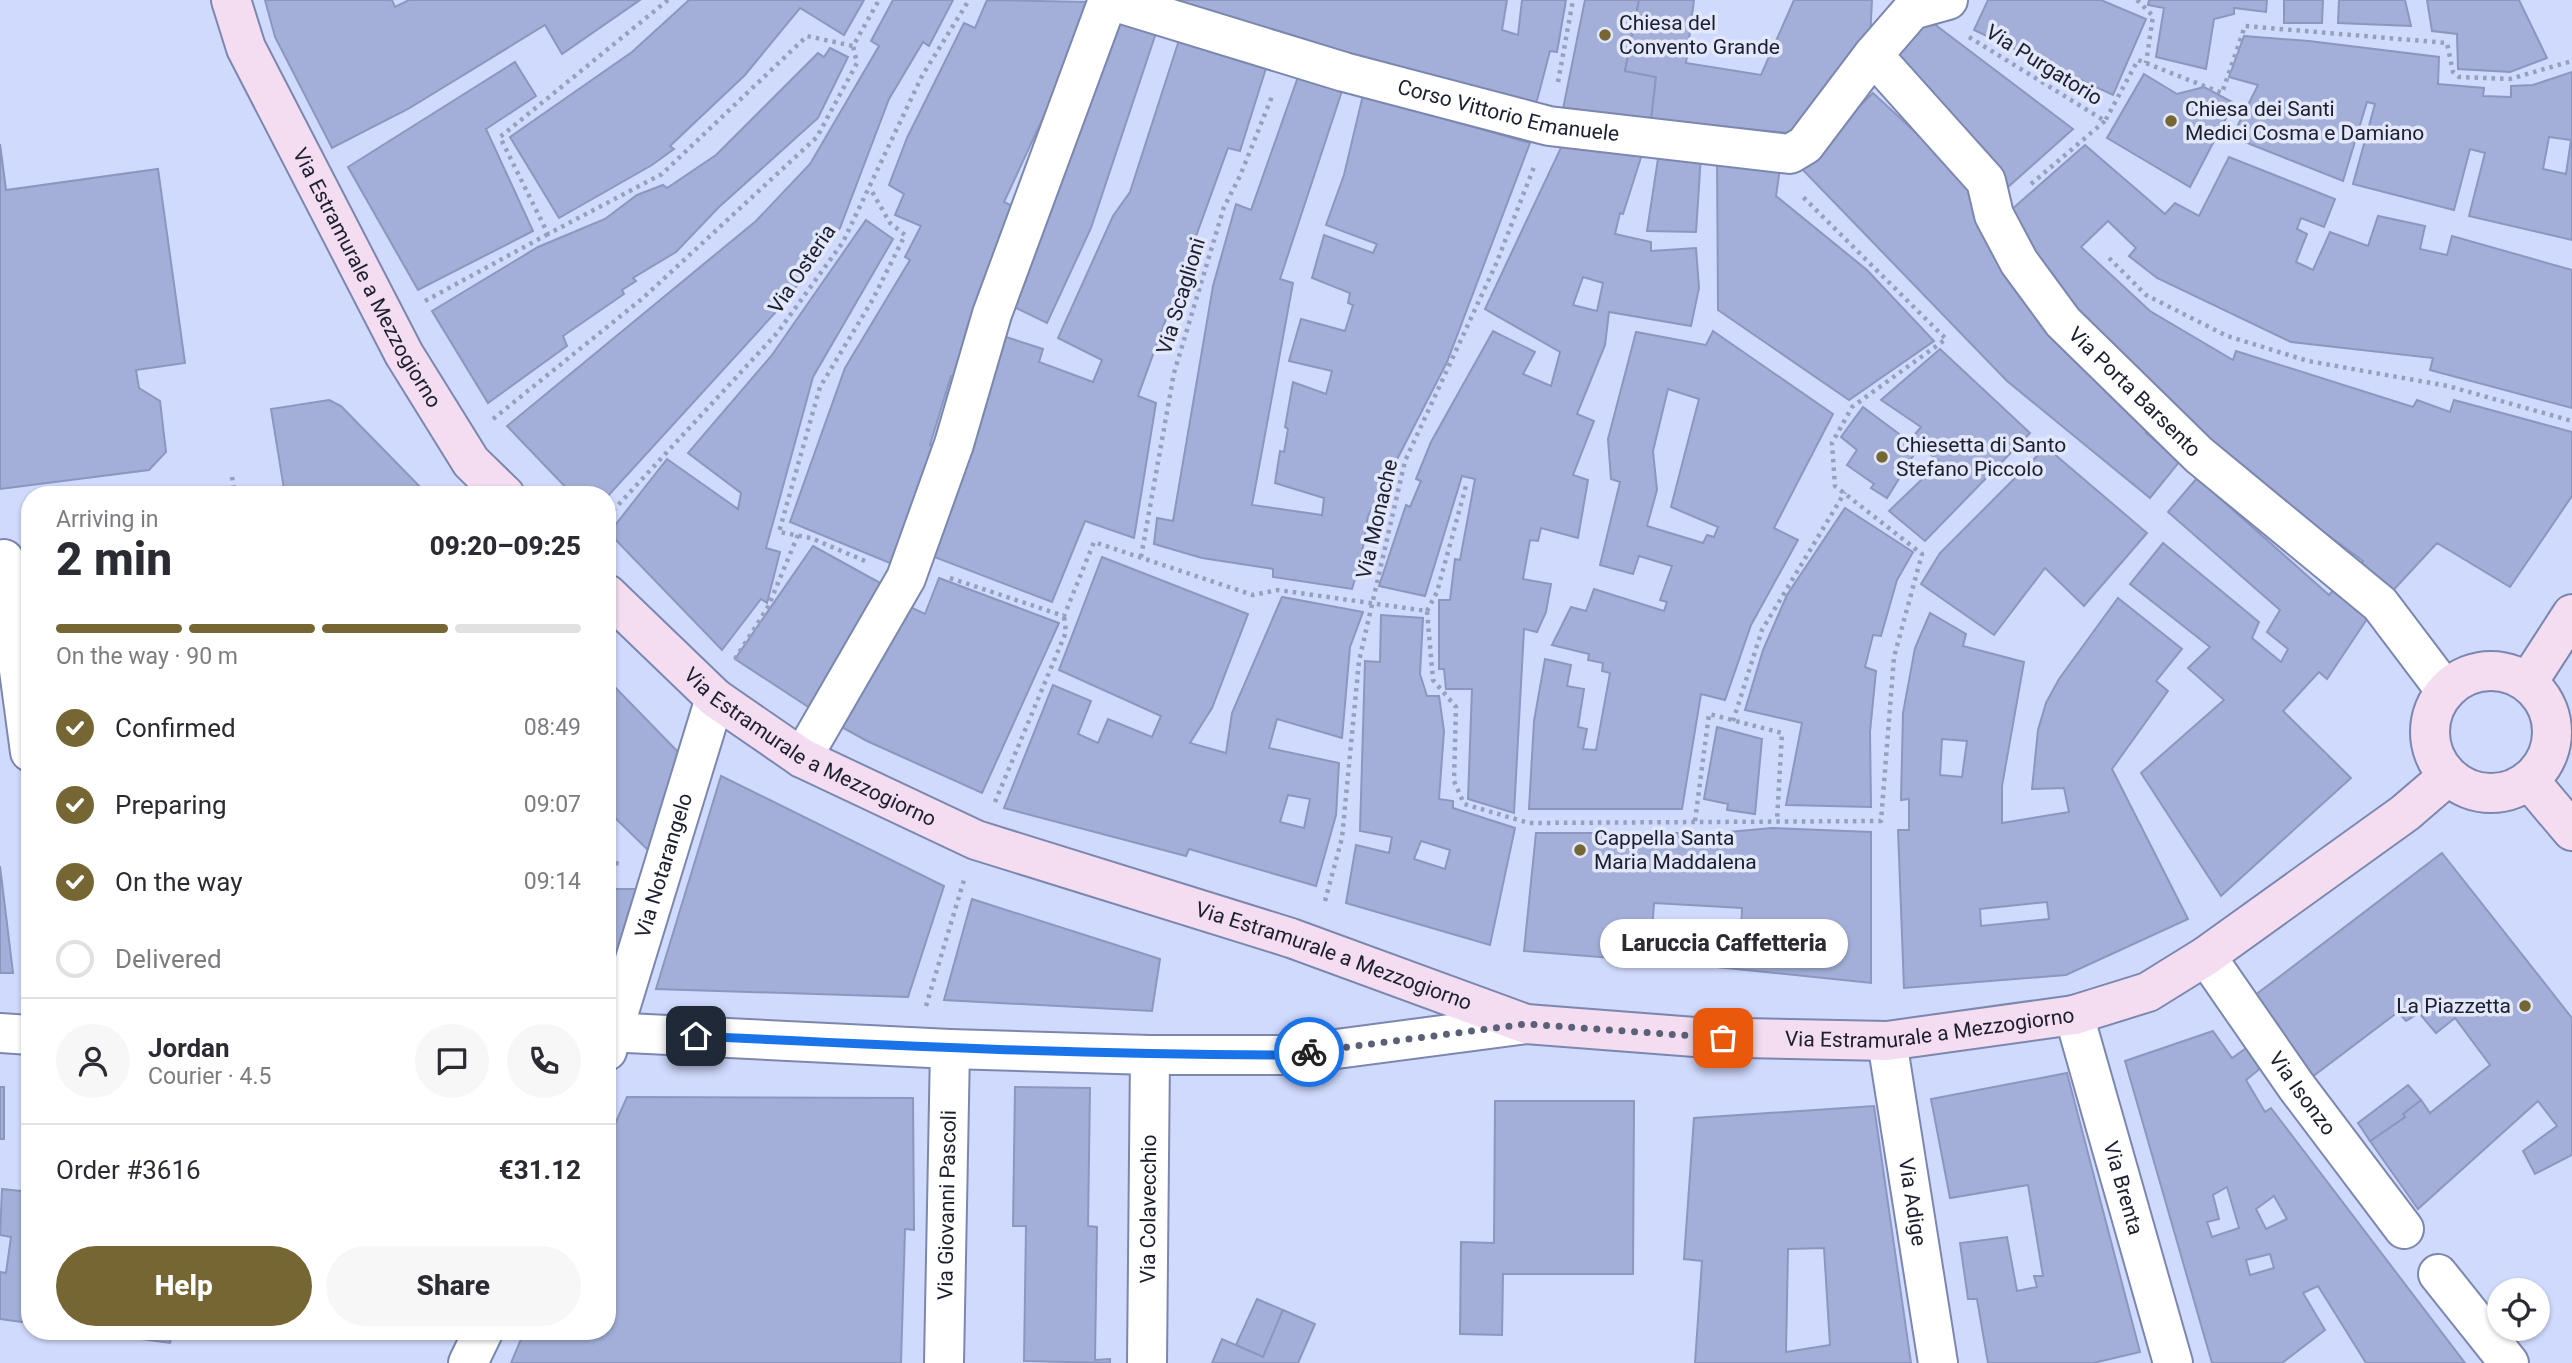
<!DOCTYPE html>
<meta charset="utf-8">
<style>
:root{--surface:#fff;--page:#f7f7f7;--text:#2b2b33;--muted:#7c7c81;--line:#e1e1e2;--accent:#766634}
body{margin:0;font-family:Roboto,sans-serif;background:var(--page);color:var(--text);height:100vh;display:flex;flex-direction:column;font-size:26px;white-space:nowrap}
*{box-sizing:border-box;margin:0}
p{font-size:23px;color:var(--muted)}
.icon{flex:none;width:38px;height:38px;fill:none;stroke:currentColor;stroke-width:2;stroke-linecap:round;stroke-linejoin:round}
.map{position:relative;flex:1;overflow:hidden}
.panel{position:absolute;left:21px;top:486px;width:595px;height:854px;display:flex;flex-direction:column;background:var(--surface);border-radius:28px;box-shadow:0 2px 5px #0004}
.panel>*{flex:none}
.buttons{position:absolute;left:2487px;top:1278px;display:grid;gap:14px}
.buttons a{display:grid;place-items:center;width:63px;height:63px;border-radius:50%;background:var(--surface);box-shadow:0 2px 5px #0004;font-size:35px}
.pin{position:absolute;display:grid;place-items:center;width:60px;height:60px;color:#fff;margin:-30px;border-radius:14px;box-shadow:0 4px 10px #0006}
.courier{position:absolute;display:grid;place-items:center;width:70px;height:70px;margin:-35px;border:5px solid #1a73e8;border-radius:50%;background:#fff;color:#222;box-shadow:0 2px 9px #0007}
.bubble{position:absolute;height:49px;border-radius:24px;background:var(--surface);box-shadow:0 2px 5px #0004;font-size:23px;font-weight:800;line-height:49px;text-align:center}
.summary em{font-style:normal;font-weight:800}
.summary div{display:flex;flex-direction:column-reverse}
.summary{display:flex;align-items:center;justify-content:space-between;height:119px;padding:0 35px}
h1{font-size:46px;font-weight:800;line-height:52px}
.bar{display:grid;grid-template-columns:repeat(4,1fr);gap:10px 7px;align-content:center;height:84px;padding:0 35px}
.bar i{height:9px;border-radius:5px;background:var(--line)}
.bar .selected{background:var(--accent)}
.bar p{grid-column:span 4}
.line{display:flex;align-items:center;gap:18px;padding:0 35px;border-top:2px solid var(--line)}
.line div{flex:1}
.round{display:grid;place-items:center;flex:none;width:74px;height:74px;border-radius:37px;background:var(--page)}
ol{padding:0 35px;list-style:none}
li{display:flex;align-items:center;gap:21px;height:77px}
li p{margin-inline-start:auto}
li .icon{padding:7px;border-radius:50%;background:var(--accent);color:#fff;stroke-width:4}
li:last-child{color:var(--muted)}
li i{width:38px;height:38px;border:4px solid var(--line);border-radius:50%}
.cta{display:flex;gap:14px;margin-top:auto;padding:14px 35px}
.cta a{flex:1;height:80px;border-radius:42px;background:var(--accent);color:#fff;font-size:28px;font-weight:800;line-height:80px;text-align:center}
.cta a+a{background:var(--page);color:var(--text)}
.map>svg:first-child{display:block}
.building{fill:#a3afd8;stroke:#8c97c0;stroke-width:2;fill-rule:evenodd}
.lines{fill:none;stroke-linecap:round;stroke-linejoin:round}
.street-casing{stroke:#7c87af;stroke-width:42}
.secondary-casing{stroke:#7c87af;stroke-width:42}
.path{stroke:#979fbc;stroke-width:4.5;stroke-dasharray:3.5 5;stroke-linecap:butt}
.street{stroke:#fff;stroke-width:38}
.secondary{stroke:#f4ddf1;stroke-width:38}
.done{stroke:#5a6077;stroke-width:7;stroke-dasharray:0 12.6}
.route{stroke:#1a73e8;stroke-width:9}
.poi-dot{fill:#766634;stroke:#e2e8f9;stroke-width:2.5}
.labels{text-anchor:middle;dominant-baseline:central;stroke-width:7;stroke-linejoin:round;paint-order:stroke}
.poi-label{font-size:21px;fill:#1b1f2f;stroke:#e2e8f9;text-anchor:start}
.street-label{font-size:21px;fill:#1b1f2f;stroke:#e2e8f9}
</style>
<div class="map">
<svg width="2572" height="1363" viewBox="0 0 2572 1363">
<rect width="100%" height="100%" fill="#d0dafd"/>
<g class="building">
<polygon points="265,0 392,0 395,7 409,0 640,0 562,54 545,25 408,109 332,148 275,37"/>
<polygon points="689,0 864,0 844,35 800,8 745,75 670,146 674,149 652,165 559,218 510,137 632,52"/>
<polygon points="893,0 953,0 929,46 923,42 889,99 840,228 784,303 607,497 607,495 573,495 507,426 756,221 810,164 879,46 871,41"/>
<polygon points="987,0 1089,2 1074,51 1004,202 1019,209 957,379 951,376 930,445 937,446 897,566 790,522 845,368 910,260 905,257 921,226 895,215 904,194 889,185 907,138 964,23 975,28"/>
<polygon points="1158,0 1507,0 1502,30 1518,35 1522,0 1566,0 1557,52 1550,51 1535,108"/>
<polygon points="1585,0 1639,0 1625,71 1656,77 1651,121 1563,109"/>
<polygon points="1639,0 1694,0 1686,63 1761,75 1794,0 1872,0 1870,40 1802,134 1651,121 1656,77 1625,71"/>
<polygon points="1988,0 2101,0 2146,19 2113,95 1974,30"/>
<polygon points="2149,0 2267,0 2266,12 2234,8 2234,14 2214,19 2206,69 2156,57 2164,8 2148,5"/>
<polygon points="2284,0 2323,0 2322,23 2284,23"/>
<polygon points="2339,0 2405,0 2411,26 2338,23"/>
<polygon points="2427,0 2519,0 2547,58 2510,72 2458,69 2457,34 2432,31"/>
<polygon points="1113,15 1157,30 1091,228 1047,323 1012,306"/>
<polygon points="1925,17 2073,129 2008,187 1889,59"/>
<path d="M 2244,36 L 2309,41 L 2439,57 L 2438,84 L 2484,88 L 2483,96 L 2511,97 L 2511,86 L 2533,85 L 2572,72 L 2572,240 L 2469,216 L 2485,153 L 2470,149 L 2454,210 L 2353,184 L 2375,104 L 2367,102 L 2343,181 L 2232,137 L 2258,85 L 2229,77 ZM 2549,137 L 2571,140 L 2566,174 L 2543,169 Z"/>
<polygon points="1180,37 1267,65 1240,151 1228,148 1138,396 1156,403 1134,538 1085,521 1052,602 929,555 1000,335 1043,349 1039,362 1093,382 1102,360 1058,338 1113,216 1130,192"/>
<polygon points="830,48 848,57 818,118 719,207 676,252 633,278 636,281 622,290 624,294 563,336 567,346 488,403 432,311 538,247 605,219 637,195 663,185 667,188 716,155 818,53 824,57"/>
<polygon points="515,62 536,96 486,129 533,231 418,290 348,167"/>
<polygon points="1299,74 1343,88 1280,279 1293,283 1252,505 1322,515 1324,498 1275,483 1280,451 1284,452 1288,429 1285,427 1293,382 1326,394 1332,371 1289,361 1301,319 1345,331 1353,305 1348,303 1350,293 1312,278 1324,235 1373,253 1377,244 1326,225 1344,175 1363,95 1530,143 1447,362 1368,516 1361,559 1352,589 1273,577 1273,569 1202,558 1154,544 1157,518 1173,521 1213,286 1236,204 1251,210"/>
<polygon points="2144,74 2177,94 2204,87 2234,103 2190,187 2107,138"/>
<polygon points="1873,93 1941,156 2153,426 2146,433 2180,461 2150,498 2007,381 1804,171 1804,160"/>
<path d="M 1566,137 L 1643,151 L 1623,214 L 1620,213 L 1615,234 L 1651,242 L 1651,251 L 1696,248 L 1699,288 L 1691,326 L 1609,312 L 1605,345 L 1577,414 L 1594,421 L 1573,475 L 1588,480 L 1578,538 L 1541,528 L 1538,541 L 1530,540 L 1523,579 L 1551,584 L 1546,612 L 1537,632 L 1524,629 L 1514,813 L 1468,799 L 1472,689 L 1446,689 L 1444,669 L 1439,669 L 1439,600 L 1450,600 L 1455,559 L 1460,560 L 1475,479 L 1462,476 L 1425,596 L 1379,586 L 1406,505 L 1410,507 L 1421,481 L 1416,479 L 1431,442 L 1493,331 L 1535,352 L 1523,374 L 1551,386 L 1560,352 L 1485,309 ZM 1583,277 L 1603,283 L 1597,311 L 1573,305 Z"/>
<polygon points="0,144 6,190 158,169 185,363 136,370 139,388 160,401 166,452 149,470 0,489"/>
<polygon points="2085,145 2165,214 2175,203 2199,216 2229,157 2335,199 2324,227 2301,218 2297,229 2307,234 2296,262 2313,270 2330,232 2368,246 2378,216 2425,226 2420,249 2447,255 2452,236 2572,270 2572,408 2430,370 2433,358 2291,342 2157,278 2129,256 2136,248 2108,221 2081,247 2150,311 2233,360 2236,351 2413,407 2417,400 2450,412 2454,400 2572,432 2572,496 2510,587 2437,543 2387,597 2354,569 2363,561 2211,449 2032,264 2011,210"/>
<polygon points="1659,152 1701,155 1696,232 1647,231"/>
<polygon points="1717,153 1780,168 1776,196 1867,270 1934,341 1849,400 1718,310"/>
<polygon points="866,220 893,239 813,377 766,548 780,552 767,603 761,599 722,650 609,533 667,459 738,509 741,493 688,453 772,355"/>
<path d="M 1713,331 L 1833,414 L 1774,528 L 1798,540 L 1751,625 L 1725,700 L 1701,694 L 1682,809 L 1529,809 L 1534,721 L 1545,659 L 1571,665 L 1567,686 L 1584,689 L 1578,727 L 1587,729 L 1583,749 L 1596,750 L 1610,673 L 1602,671 L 1603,663 L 1588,660 L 1589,654 L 1552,645 L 1571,607 L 1586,611 L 1594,589 L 1664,611 L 1667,602 L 1660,600 L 1672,566 L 1639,556 L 1633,574 L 1600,565 L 1620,482 L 1611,479 L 1608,439 L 1636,332 L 1706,345 ZM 1668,389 L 1699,399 L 1671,507 L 1718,527 L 1714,537 L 1707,535 L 1703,543 L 1647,526 L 1657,490 L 1653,451 Z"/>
<polygon points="1940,349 2030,433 1925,541 1889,511 1940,462 1911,439 1921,427 1881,400"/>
<polygon points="329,400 341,406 428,495 285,495 271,409"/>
<polygon points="1863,407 1918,448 1887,498 1871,488 1874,484 1847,465 1857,450 1841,437"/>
<polygon points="2046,447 2147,533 2084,606 2045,568 1994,635 1921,584 1940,553"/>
<polygon points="2197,478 2329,595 2337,586 2371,613 2327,679 2319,672 2283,711 2351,778 2221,896 2141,773 2224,700 2188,668 2210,647 2130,584 2163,543 2259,622 2252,638 2281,662 2288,649 2267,632 2280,610 2168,512"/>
<polygon points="1845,508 1913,552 1897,580 1881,636 1873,635 1865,667 1876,671 1870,732 1871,807 1786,805 1802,723 1745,710 1763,650 1787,595"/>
<polygon points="813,546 882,584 813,710 735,659"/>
<path d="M 1102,557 L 1248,614 L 1212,708 L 1190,743 L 1226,753 L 1232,713 L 1282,597 L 1363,612 L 1350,647 L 1342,738 L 1277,719 L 1269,748 L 1339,763 L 1336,815 L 1316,886 L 1189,849 L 1186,856 L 1004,808 L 1053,685 L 1091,701 L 1078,734 L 1098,743 L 1108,719 L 1152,737 L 1161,716 L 1059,670 ZM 1288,795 L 1310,799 L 1304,828 L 1280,822 Z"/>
<polygon points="939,578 1059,623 982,793 867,741 838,725 904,604 925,614"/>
<path d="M 2118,598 L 2182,649 L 2156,681 L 2168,691 L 2112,769 L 2188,919 L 2066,975 L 1904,988 L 1898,830 L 1909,830 L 1909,799 L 1901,800 L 1903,713 L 1915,648 L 1930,613 L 1966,634 L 1963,646 L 2024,662 L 2002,786 L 2002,823 L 2069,812 L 2064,788 L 2032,789 L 2038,730 L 2046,703 L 2059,679 ZM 1942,739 L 1967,741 L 1962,777 L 1940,775 ZM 2047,902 L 2049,919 L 1981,926 L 1980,909 Z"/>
<path d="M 1381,615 L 1423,618 L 1420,674 L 1427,696 L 1439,696 L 1444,731 L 1439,799 L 1453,801 L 1453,808 L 1515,828 L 1490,945 L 1346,903 L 1356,845 L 1389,853 L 1392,837 L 1360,831 L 1365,661 L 1380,662 ZM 1421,841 L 1450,850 L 1445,869 L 1414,859 Z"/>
<polygon points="607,679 682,756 650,852 607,810"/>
<polygon points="1717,727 1762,739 1755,814 1727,810 1728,804 1704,799"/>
<polygon points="721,776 944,886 908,997 656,989"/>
<polygon points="1772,828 1871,832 1871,983 1678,963 1682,932 1741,935 1742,908 1654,903 1650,961 1524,951 1536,833 1717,833"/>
<polygon points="2442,853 2572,1018 2572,1155 2535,1174 2523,1151 2557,1126 2538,1101 2418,1209 2370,1141 2405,1117 2403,1114 2421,1100 2430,1113 2490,1065 2455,1018 2436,1033 2419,1013 2406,1021 2398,1012 2312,1077 2254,996"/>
<polygon points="0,866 13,973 0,973"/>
<polygon points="607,889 642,889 607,983"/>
<polygon points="972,899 1160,959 1152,1011 944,1000"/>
<path d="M 2213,1031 L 2232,1058 L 2252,1044 L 2267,1063 L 2246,1080 L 2265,1112 L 2271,1108 L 2465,1363 L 2366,1363 L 2318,1286 L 2303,1293 L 2325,1330 L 2282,1363 L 2212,1363 L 2125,1061 ZM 2227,1187 L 2239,1228 L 2212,1237 L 2207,1222 L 2219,1219 L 2213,1195 ZM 2274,1196 L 2287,1219 L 2266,1229 L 2256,1209 ZM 2270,1254 L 2274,1268 L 2250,1275 L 2246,1260 Z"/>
<polygon points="2067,1073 2140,1352 2093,1363 1988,1363 1977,1299 1968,1299 1960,1243 2007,1237 2017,1291 2037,1287 2034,1276 2043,1276 2028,1185 1950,1198 1931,1099"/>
<polygon points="2408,1085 2421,1100 2403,1114 2405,1117 2370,1141 2358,1123"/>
<rect x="0" y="1087" width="4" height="52"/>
<polygon points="1015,1087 1090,1088 1088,1226 1097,1227 1095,1360 1110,1359 1110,1363 1024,1361 1026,1226 1013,1226"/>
<polygon points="627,1097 913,1098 914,1230 905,1229 901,1363 511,1363 524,1332 607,1332 607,1142"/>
<polygon points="1495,1101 1634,1101 1633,1274 1503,1274 1502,1335 1460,1334 1461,1242 1494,1243"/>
<path d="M 1874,1106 L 1911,1363 L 1695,1363 L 1702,1261 L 1684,1259 L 1694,1118 ZM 1824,1248 L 1830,1345 L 1786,1352 L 1788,1249 Z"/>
<polygon points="2,1189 30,1192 30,1323 0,1319 0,1272 6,1273 11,1237 0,1235"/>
<polygon points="1257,1299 1283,1310 1263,1357 1236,1345"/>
<polygon points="1283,1310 1315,1324 1298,1363 1212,1363 1222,1339 1263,1357"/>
<polygon points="90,1332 172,1332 170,1343"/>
</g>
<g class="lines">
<g class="street-casing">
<g id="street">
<path id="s1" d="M 1109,0 L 1344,72 L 1549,126 L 1790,154 L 1805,145 L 1873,55 L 1912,10 L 1948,0"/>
<path id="s2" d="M 1873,55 L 1986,181 L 1994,215 L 2019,262 L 2063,322 L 2199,455 L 2380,604 L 2445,690"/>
<polyline points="4,559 30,752"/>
<polyline points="802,758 906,578 954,444 992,314 1108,0"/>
<path id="s3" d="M 2206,956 L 2296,1086 L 2404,1229"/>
<path id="s4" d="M 2074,1015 L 2173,1363"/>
<polyline points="607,1032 950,1049 1150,1055 1291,1055 1526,1024"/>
<polyline points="0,1033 30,1035"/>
<path id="s5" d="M 1887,1041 L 1938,1363"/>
<path id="s6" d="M 607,1051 L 715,698"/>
<polyline points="2438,1274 2509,1363"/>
<polyline points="468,1363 483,1332"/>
<path id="s7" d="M 944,1363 L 950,1049"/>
<path id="s8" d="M 1147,1363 L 1150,1055"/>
</g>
</g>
<g class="secondary-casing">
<g id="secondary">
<path id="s9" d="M 231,0 L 246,48 L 404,354 L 471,462 L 505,495"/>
<path id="s10" d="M 607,594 L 715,698 L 802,758 L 976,840 L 1291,938 L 1526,1024 L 1695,1037 L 1887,1041 L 2074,1015 L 2148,992 L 2206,956 L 2405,813 L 2448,776"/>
<circle cx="2491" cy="732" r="61"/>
<polyline points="2528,682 2572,614"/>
<polyline points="2529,780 2572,831"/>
</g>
</g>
<g class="path">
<polyline points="668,0 500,137 548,234 662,174 807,36 853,46 879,0"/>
<polyline points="2137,0 2153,16 2146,63"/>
<polyline points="1969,37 2105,121 2138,60 2222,93 2245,26 2447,43 2453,72 2459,77 2510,79 2572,61"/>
<polyline points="1558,82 1573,0"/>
<polyline points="2031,184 2105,121"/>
<polyline points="2109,258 2146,295 2227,336 2308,361 2448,386 2572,421"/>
<polyline points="425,301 548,234"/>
<polyline points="493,419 643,298 817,137 857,63 853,46"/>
<polyline points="232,477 235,495"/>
<polyline points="607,517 778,332 843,242 922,76 969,0"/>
<polyline points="1141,557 1174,373 1224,207 1240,176 1273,94"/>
<polyline points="865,561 811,538 779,532 820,387 873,299 905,235 890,223 870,188"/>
<polyline points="950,578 1064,616 1094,542 1253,595 1278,590 1427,611 1433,680 1456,707 1454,781 1464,804 1529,823 1881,821 1894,657 1922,554 1835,486 1832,443 1852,407 1946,339 1801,195"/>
<polyline points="1427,611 1437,592 1466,486"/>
<polyline points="735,659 768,607 798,535"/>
<polyline points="1733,721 1762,630 1845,492"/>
<polyline points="995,802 1066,632 1064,616"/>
<polyline points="1695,821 1709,714 1782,733 1777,820"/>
<polyline points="607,861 620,864"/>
<polyline points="1325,901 1342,838 1359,661 1405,461 1496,264 1534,167"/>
<polyline points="926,1006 964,880"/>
</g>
<use href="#street" class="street"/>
<use href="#secondary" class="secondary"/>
</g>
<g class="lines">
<polyline class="done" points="1309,1052 1526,1024 1723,1038"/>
<path class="route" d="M 696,1036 C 894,1046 1092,1055 1291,1055 L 1309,1052"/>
</g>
<g class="poi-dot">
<circle cx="1605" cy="35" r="7"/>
<circle cx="2171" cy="121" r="7"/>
<circle cx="1882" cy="457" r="7"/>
<circle cx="1580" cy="850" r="7"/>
<circle cx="2525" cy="1006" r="7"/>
</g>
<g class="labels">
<g class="poi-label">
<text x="1619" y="23">Chiesa del<tspan x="1619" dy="24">Convento Grande</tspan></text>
<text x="2185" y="109">Chiesa dei Santi<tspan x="2185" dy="24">Medici Cosma e Damiano</tspan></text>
<text x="1896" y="445">Chiesetta di Santo<tspan x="1896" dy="24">Stefano Piccolo</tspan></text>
<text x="1594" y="838">Cappella Santa<tspan x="1594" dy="24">Maria Maddalena</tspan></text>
<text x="2511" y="1006" text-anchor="end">La Piazzetta</text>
</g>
<g class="street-label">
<text transform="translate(2044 65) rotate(32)">Via Purgatorio</text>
<text stroke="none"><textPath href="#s1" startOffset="415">Corso Vittorio Emanuele</textPath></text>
<text transform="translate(802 269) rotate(-56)">Via Osteria</text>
<text stroke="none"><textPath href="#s9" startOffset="310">Via Estramurale a Mezzogiorno</textPath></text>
<text transform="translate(1181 296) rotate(-73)">Via Scaglioni</text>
<text stroke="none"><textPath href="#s2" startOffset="432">Via Porta Barsento</textPath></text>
<text transform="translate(1377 519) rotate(-77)">Via Monache</text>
<text stroke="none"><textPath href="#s10" startOffset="257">Via Estramurale a Mezzogiorno</textPath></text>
<text stroke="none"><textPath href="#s6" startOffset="194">Via Notarangelo</textPath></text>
<text stroke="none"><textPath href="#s10" startOffset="824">Via Estramurale a Mezzogiorno</textPath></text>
<text stroke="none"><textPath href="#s10" startOffset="1433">Via Estramurale a Mezzogiorno</textPath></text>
<text stroke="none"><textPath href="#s3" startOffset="168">Via Isonzo</textPath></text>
<text stroke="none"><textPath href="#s4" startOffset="180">Via Brenta</textPath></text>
<text stroke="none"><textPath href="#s5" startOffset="163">Via Adige</textPath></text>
<text stroke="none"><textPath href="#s7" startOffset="158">Via Giovanni Pascoli</textPath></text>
<text stroke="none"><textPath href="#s8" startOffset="154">Via Colavecchio</textPath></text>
</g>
</g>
</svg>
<div class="buttons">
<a><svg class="icon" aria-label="locate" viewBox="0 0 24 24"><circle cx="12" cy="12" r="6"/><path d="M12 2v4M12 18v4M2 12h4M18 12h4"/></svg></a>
</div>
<div class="pin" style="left:1723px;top:1038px;background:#ea580c"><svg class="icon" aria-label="bag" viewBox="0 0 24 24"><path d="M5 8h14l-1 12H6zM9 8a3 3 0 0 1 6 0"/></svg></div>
<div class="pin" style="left:696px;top:1036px;background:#1f2937"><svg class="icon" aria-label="home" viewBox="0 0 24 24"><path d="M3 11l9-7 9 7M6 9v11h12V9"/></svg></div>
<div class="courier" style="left:1309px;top:1052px"><svg class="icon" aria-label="bike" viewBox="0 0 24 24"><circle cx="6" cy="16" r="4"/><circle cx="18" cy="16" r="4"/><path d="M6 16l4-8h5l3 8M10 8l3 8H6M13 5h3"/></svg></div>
<div class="bubble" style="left:1600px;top:919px;width:248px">Laruccia Caffetteria</div>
<section class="panel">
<div class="summary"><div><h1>2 min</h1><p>Arriving in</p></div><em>09:20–09:25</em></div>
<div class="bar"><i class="selected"></i><i class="selected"></i><i class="selected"></i><i></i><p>On the way · 90 m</p></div>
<ol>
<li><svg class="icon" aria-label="check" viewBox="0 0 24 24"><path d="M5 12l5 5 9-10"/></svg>Confirmed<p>08:49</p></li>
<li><svg class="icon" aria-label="check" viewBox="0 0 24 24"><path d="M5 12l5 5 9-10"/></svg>Preparing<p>09:07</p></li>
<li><svg class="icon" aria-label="check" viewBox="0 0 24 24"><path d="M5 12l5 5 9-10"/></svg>On the way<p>09:14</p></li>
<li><i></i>Delivered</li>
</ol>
<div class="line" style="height:126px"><a class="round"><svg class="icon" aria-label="person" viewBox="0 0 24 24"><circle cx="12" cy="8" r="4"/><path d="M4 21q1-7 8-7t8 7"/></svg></a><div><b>Jordan</b><p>Courier · 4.5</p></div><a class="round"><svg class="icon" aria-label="chat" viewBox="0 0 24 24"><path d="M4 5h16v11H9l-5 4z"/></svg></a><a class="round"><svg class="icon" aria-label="phone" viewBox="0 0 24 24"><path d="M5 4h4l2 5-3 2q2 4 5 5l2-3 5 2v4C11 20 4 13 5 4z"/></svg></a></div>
<div class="line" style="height:91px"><div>Order #3616</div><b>€31.12</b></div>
<div class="cta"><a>Help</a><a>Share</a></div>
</section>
</div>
